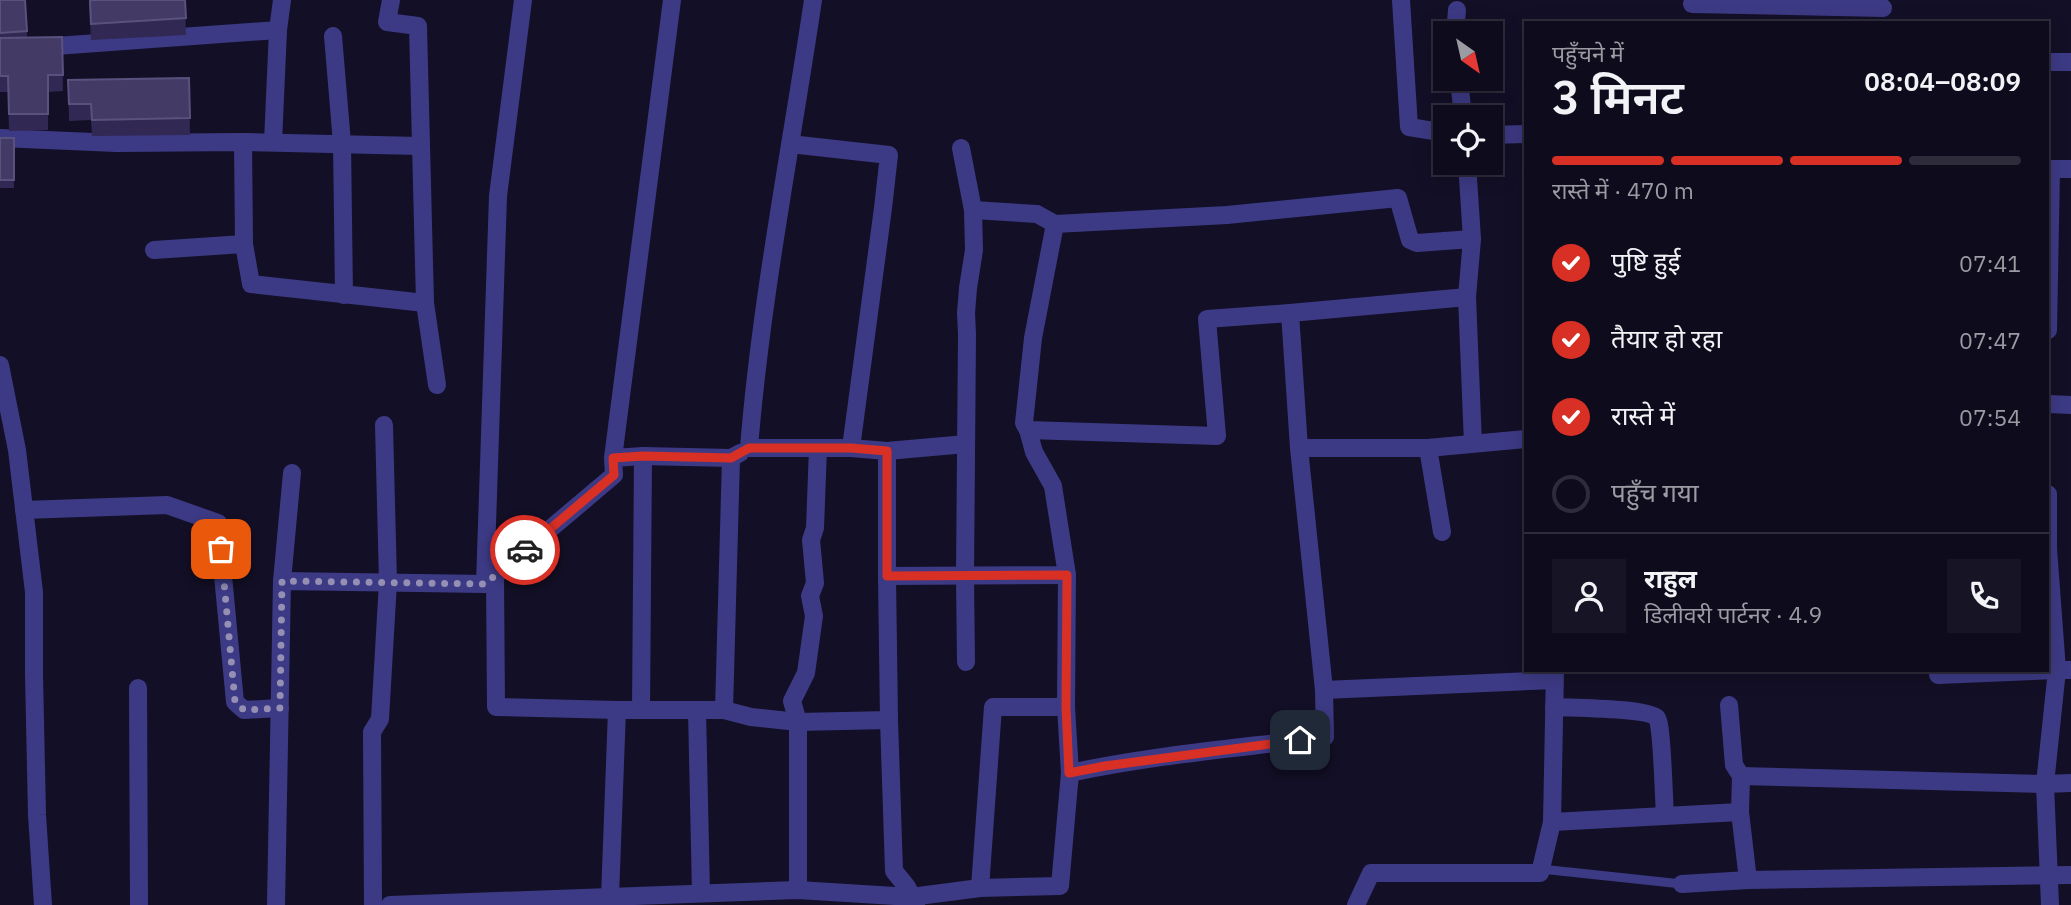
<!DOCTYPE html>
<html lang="hi">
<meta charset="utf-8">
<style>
:root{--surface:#0e0b1c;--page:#171425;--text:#f1f3f6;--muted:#9b9ba3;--line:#2e2b3b;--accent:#d93025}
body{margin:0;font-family:"IBM Plex Sans","Noto Sans Devanagari",sans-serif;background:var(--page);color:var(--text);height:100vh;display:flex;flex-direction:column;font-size:26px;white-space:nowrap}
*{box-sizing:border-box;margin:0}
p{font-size:23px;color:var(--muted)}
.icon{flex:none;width:38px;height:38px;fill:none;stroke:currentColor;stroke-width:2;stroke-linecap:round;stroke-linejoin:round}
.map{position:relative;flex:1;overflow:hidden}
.drawer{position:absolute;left:1524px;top:21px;width:525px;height:651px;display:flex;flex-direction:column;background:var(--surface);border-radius:0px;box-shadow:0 4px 18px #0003,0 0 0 2px var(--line)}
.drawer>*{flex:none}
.needle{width:46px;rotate:146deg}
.buttons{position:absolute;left:1433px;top:21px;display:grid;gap:14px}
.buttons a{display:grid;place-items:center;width:70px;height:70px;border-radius:0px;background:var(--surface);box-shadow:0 4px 18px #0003,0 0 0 2px var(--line);font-size:35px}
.pin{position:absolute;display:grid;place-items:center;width:60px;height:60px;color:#fff;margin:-30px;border-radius:14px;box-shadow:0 4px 10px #0006}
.courier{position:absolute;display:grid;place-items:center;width:70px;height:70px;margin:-35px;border:5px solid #d93025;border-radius:50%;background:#fff;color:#222;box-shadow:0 2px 9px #0007}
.overview em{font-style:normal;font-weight:600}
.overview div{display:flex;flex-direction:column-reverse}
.overview{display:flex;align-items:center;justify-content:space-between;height:119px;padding:0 28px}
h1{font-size:46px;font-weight:600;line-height:52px}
.bar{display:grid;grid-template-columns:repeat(4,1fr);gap:10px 7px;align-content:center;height:84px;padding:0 28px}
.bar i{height:9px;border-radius:5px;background:var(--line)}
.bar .on{background:var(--accent)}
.bar p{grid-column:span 4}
.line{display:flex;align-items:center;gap:18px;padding:0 28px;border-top:2px solid var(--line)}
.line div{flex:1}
.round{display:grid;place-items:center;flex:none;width:74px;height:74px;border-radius:0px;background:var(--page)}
ol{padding:0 28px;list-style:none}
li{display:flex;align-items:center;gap:21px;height:77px}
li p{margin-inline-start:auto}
li .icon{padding:7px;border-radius:50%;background:var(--accent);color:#fff;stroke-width:4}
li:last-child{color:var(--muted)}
li i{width:38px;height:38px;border:4px solid var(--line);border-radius:50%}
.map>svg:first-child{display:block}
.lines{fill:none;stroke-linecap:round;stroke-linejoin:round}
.lane{stroke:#3d3a85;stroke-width:9}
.street{stroke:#3d3a85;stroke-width:18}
.wall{fill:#312854}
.building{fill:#433a66;stroke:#5a527e;stroke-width:2}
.done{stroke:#948fb3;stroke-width:7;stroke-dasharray:0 12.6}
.route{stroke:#d93025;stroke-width:9}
</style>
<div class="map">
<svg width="2071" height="905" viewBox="0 0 2071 905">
<rect width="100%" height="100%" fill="#130f26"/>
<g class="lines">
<polyline class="lane" points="1541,869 1682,884"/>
<g class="street">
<polyline points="1401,0 1409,127 1446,133"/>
<polyline points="1692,4 1883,8"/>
<polyline points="1455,33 1457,10"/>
<polyline points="333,36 342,143 344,295"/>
<polyline points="0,50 278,30 282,0"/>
<polyline points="2048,62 2071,62"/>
<polyline points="1459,79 1463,117"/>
<polyline points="1491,135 1526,134"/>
<polyline points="0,138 116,143 243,142 244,244 154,250"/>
<polyline points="243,142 420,146"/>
<polyline points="273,142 278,30"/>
<path d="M 790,144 L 889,155 L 883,208 L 851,448 L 749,448 C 761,298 791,149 813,0"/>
<polyline points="961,148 973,210 974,250 968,288 966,313 967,334 965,577 966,662"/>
<polyline points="1467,163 1472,239 1467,297"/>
<polyline points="2048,169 2071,169"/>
<polyline points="973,210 1037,214 1055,224"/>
<polyline points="244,244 251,284 425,303 418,26 387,22 391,0"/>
<polyline points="425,303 437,385"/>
<polyline points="1290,313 1207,319 1217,436 1028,430 1024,423 1033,338 1055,224 1227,215 1398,198 1410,240 1417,243 1472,239"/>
<polyline points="2048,330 2051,169"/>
<polyline points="0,365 17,450 34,592 34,674 37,815 43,905"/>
<polyline points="2048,404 2071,405"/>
<polyline points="1473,444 1467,297 1290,313 1299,448 1428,448 1526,439"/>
<polyline points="851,448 887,451 887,576 1067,575 1053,486 1034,452 1028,430"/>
<polyline points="1428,448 1442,532"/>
<polyline points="887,451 966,444"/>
<polyline points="613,458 643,456 731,458 740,453"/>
<polyline points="24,510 167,505 218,523 235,702 244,710 280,708"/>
<polyline points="495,576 496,707 617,710"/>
<polyline points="887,576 889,720 894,871 907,887 916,905"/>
<polyline points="282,581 292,473"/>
<polyline points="485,584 498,196 523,0"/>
<polyline points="1555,670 1552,822 1740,812 1748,880 2071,875"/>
<polyline points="1938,670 1938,675 2057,670 2048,549 2048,494"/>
<polyline points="138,688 139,905"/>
<polyline points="1324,690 1554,680"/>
<polyline points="1729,705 1734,765 1741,776 1740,812"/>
<polyline points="1066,707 993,707 980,888 1060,886 1070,773 1066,707 1067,575"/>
<path d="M 1554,707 C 1571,708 1648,708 1657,718 C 1662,723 1664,803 1665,816"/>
<polyline points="641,710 643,456"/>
<polyline points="697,710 701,893"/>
<polyline points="724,710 731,458"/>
<path d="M 1070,773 C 1154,755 1240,748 1325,737 L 1324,690 L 1299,448"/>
<polyline points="1741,776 2045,784 2071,783"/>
<polyline points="1682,884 1748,880"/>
<polyline points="798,890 798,722 792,701 806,673 814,616 810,596 815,583 811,540 815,528 818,448"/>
<polyline points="610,897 617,710 724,710 751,717 798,722 889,720"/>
<polyline points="276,905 282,581 485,584 614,475 613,458 672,0"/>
<polyline points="373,905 372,732 380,719 388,582 384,425"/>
<polyline points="390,905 798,890 911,897 980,888"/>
<polyline points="1356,905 1371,873 1540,873 1552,822"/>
<polyline points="2050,905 2045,784 2057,670 2071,670"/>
</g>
</g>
<g class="wall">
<polygon points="0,0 27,31 27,38 62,37 63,91 48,92 48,130 9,131 8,92 0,92"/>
<polygon points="89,0 185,0 186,35 91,40"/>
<polygon points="189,78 190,135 92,136 91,120 69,121 68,80"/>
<rect x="0" y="138" width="14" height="50"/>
</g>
<g class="building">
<polygon points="0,0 25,0 27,31 0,33"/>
<polygon points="90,0 185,0 186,18 91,24"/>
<polygon points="62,37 63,75 48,75 48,114 9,114 8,76 0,76 0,38"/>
<polygon points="189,78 190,118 92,120 91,104 69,104 68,80"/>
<rect x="0" y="138" width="14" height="42"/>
</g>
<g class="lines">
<polyline class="done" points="221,549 235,702 244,710 280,708 282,581 485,584 525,550"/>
<polyline class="route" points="525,550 614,475 613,458 643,456 731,458 749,448 851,448 887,451 887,576 1067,575 1066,707 1069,773 1105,766 1300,740"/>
</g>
</svg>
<div class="buttons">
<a><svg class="needle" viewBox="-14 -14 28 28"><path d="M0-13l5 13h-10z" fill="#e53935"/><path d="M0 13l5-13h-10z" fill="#9b9ba3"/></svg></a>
<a><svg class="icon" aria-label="locate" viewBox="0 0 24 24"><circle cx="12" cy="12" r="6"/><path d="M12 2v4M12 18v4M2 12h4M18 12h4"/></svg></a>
</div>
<div class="pin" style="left:221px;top:549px;background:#ea580c"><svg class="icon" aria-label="bag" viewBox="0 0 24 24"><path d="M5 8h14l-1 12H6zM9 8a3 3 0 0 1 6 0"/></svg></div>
<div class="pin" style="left:1300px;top:740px;background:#1f2937"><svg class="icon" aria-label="home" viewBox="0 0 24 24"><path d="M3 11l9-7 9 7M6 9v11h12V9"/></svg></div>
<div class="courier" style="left:525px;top:550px"><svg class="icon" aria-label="car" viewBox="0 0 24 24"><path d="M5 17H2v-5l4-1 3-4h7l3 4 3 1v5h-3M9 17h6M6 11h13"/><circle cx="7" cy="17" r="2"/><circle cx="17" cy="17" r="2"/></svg></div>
<section class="drawer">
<div class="overview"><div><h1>3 मिनट</h1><p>पहुँचने में</p></div><em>08:04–08:09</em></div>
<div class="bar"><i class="on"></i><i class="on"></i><i class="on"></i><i></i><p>रास्ते में · 470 m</p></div>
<ol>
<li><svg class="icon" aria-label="check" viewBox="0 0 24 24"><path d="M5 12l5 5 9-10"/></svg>पुष्टि हुई<p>07:41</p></li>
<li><svg class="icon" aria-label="check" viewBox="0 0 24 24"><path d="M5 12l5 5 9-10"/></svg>तैयार हो रहा<p>07:47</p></li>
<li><svg class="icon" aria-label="check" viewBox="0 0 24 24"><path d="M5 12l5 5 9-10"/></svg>रास्ते में<p>07:54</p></li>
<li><i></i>पहुँच गया</li>
</ol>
<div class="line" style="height:126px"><a class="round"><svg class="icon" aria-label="person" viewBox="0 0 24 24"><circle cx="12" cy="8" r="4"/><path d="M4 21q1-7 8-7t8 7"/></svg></a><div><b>राहुल</b><p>डिलीवरी पार्टनर · 4.9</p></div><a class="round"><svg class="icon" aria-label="phone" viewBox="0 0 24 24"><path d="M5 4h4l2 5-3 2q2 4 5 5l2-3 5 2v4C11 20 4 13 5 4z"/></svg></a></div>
</section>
</div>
